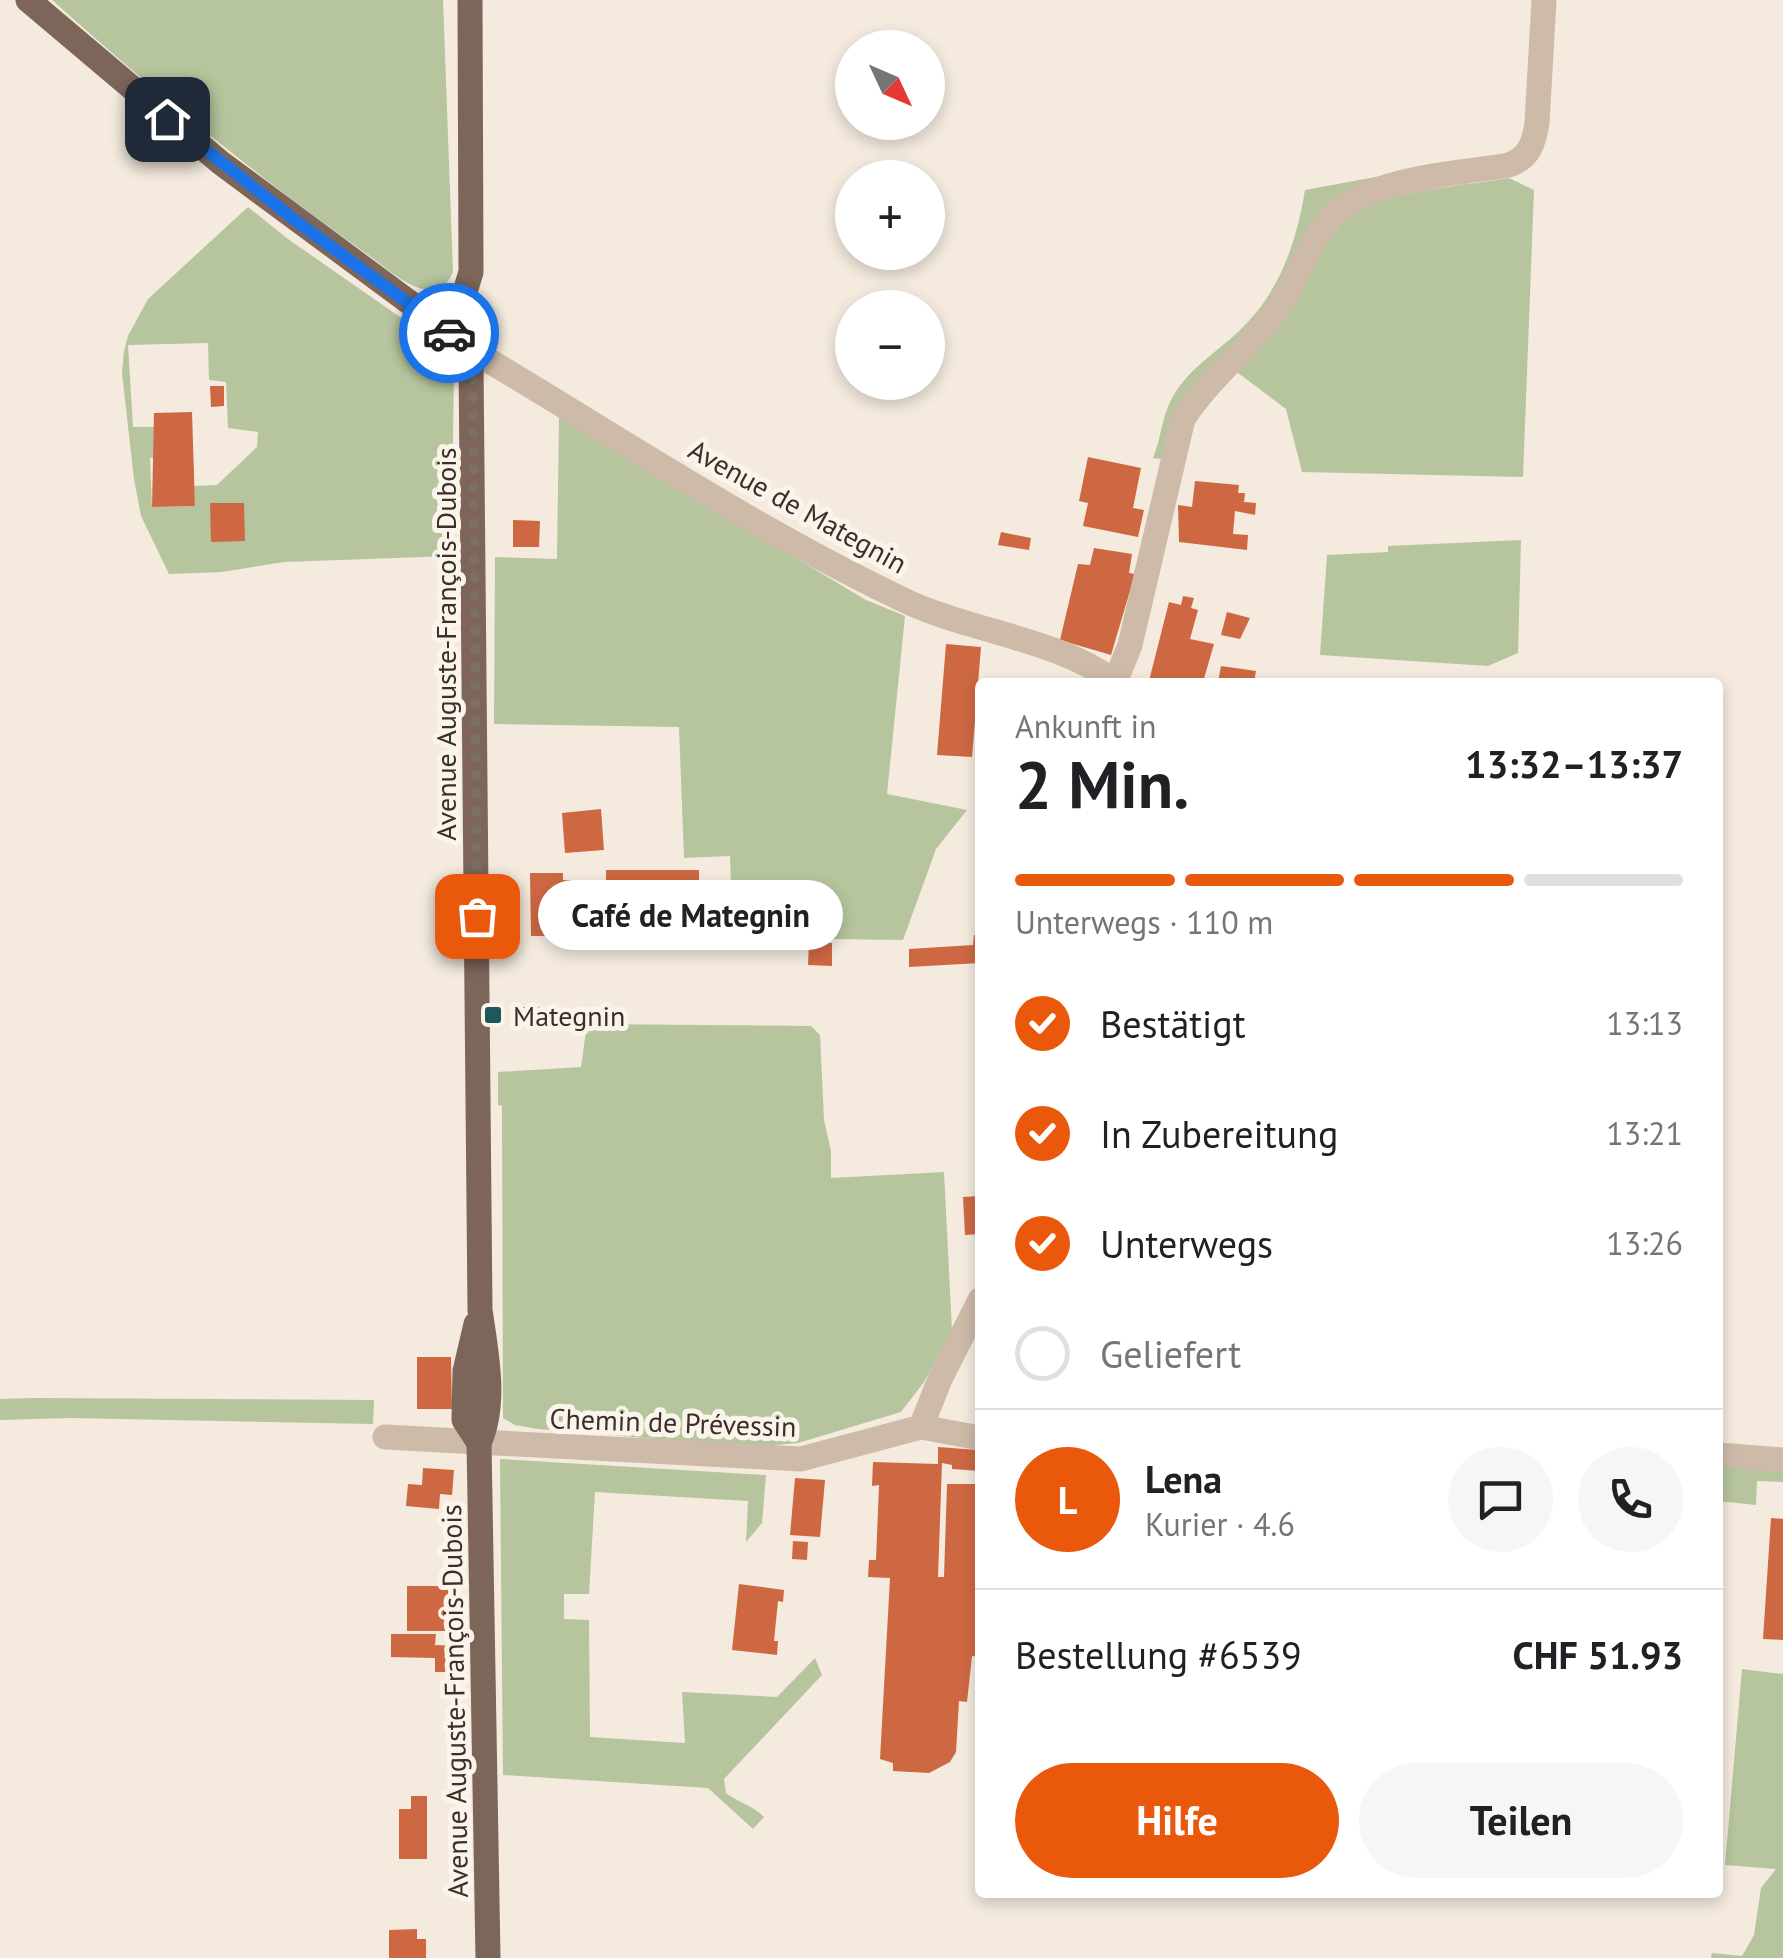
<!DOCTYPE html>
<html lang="de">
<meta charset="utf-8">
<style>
:root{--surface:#fff;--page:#f6f6f6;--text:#202124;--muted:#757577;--line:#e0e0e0;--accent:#ea580c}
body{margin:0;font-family:"PT Sans",sans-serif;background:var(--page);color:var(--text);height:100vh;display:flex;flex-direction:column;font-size:38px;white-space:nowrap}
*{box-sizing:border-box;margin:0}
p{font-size:32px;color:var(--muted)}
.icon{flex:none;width:55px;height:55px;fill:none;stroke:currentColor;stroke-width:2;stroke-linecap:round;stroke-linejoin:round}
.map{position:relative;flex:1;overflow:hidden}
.side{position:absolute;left:975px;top:678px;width:748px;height:1220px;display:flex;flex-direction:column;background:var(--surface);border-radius:10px;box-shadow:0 5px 15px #0003}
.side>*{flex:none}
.needle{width:65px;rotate:134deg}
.fabs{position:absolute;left:835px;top:30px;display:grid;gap:20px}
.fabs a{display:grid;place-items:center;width:110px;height:110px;border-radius:50%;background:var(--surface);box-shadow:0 5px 15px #0003;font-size:50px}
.pin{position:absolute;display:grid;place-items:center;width:85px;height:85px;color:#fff;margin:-42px;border-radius:20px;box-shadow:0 5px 15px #0006}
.courier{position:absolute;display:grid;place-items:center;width:100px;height:100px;margin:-50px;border:8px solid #1a73e8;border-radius:50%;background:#fff;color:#222;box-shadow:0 2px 12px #0007}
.bubble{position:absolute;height:70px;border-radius:35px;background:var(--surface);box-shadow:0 5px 15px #0003;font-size:32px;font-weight:700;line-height:70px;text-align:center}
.headline em{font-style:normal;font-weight:700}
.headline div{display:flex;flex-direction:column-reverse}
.headline{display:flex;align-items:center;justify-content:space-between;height:170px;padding:0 40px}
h1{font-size:65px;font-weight:700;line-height:75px}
.bar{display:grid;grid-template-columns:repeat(4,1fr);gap:15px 10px;align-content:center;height:120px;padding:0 40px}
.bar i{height:12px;border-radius:8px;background:var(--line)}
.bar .active{background:var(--accent)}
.bar p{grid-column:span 4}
.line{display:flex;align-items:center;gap:25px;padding:0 40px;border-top:2px solid var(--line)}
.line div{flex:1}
.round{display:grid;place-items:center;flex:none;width:105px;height:105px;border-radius:52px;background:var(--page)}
ol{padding:0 40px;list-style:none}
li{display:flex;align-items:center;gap:30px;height:110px}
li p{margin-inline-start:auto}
li .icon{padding:10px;border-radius:50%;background:var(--accent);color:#fff;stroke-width:4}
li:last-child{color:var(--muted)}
li i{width:55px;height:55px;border:5px solid var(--line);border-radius:50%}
.action{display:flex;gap:20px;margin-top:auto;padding:20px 40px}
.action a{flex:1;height:115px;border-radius:60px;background:var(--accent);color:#fff;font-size:40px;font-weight:700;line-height:115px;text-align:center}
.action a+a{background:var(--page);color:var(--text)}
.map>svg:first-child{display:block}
.green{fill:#b6c59d;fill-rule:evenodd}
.building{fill:#ce6842}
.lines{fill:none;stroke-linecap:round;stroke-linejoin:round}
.minor{stroke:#cebaa9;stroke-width:25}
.major{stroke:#7d6659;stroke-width:25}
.done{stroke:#7b7068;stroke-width:10;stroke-dasharray:0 18}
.route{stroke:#1a73e8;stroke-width:12}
.poi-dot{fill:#1b595f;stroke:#fbf4eb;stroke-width:4}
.labels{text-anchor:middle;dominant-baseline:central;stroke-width:10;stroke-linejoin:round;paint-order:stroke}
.street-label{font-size:28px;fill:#3a2f29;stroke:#fbf4eb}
.poi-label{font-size:28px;fill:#3a2f29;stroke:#fbf4eb;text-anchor:start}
</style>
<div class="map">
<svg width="1783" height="1958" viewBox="0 0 1783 1958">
<rect width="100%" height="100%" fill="#f4eade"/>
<g class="green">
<path d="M 52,0 L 443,0 L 453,272 C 449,281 442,291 431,290 C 408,290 382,264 364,252 C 254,175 152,89 52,0 Z"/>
<path d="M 1381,176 L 1174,415 L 1161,459 L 1153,458 C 1162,436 1162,413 1175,393 C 1194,363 1224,348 1247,323 C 1282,286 1297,239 1305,190 Z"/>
<path d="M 1509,178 L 1534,190 L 1523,477 L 1302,472 L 1286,409 L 1237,372 C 1259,340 1330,226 1357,211 C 1399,189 1462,186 1509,178 Z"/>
<path d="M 248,207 L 288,239 L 433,340 L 451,364 L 454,374 L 451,556 L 284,562 L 222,572 L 169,574 L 141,516 L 134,479 L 122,373 L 124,351 L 128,336 L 148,299 ZM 208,343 L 209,380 L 226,382 L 228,428 L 258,432 L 257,447 L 217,485 L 194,486 L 195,506 L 152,507 L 150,458 L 155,457 L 154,427 L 133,427 L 128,345 Z"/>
<polygon points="559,417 866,600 905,616 887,794 967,810 936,849 903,940 611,936 611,922 698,922 699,910 713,909 712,900 699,900 699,883 731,884 730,856 684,858 679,727 494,724 495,557 557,559"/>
<polygon points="1521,540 1518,653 1488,666 1320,655 1327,555 1388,552 1388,546"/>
<polygon points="587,1024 811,1026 820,1035 824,1120 831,1151 831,1178 944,1172 952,1330 924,1382 901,1412 798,1443 752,1447 538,1429 515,1425 503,1418 502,1106 498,1105 498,1072 581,1067"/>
<polygon points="33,1398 374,1400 373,1424 70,1418 0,1420 0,1399"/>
<path d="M 500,1459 L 766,1475 L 762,1523 L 746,1542 L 748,1501 L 595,1492 L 589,1594 L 564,1594 L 564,1619 L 589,1620 L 590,1737 L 685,1743 L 682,1692 L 777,1697 L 815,1658 L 822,1675 L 724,1779 L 726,1793 C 739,1803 752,1805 764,1817 L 753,1829 L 708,1788 L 503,1775 Z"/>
<polygon points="1718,1465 1783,1472 1783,1482 1757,1481 1756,1505 1718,1501"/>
<polygon points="1742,1669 1783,1674 1783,1958 1711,1958 1712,1953 1742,1956 1754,1935 1761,1888 1776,1869 1725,1865"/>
</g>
<g class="building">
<polygon points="210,386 224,386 224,406 211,407"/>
<polygon points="192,412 195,506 152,507 154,413"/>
<polygon points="1088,457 1141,468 1133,508 1144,510 1138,537 1083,526 1088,503 1079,501"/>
<polygon points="1195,481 1239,485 1238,493 1245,493 1244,502 1256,503 1255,515 1235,511 1233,534 1248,535 1247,550 1179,542 1178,505 1192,507"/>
<polygon points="210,503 244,503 245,541 211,542"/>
<polygon points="513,520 540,521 539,547 513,547"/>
<polygon points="1001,532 1031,538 1029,550 998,545"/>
<polygon points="1094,548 1132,554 1129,573 1135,574 1111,655 1060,640 1078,564 1090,565"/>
<polygon points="1183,596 1194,598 1191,608 1198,610 1190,639 1214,644 1203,682 1149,681 1169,602 1181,605"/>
<polygon points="1227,612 1250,618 1240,639 1221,635"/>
<polygon points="946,644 981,647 972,757 937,755"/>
<polygon points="1221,666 1256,671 1254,682 1218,682"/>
<polygon points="601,809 604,850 565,853 562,813"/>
<polygon points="606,870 699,870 699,900 713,900 713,910 699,910 699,922 611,922 611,936 531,936 530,873 563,873 563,880 596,880 596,919 606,919"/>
<polygon points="974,935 980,935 980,963 909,967 909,949 973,945"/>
<polygon points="809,943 832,943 832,966 808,965"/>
<polygon points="511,1007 540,1007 541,1023 511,1023"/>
<polygon points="980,1196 980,1234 965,1235 963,1197"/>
<polygon points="417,1357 451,1357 452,1409 417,1409"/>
<polygon points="938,1447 978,1450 980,1454 980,1471 952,1469 952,1465 942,1463 938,1577 944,1577 947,1484 980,1484 980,1657 972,1656 967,1702 959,1701 956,1752 950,1762 929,1773 893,1771 893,1763 880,1759 890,1578 868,1577 869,1560 876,1560 879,1485 872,1486 873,1462 938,1464"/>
<polygon points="423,1468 454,1470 452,1495 440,1494 439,1509 406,1506 408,1484 422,1485"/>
<polygon points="795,1478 825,1480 820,1537 790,1535"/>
<polygon points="1771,1518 1783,1519 1783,1640 1763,1639"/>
<polygon points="793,1541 808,1542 807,1560 792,1559"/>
<polygon points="446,1564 462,1565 462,1582 445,1581"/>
<polygon points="739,1584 784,1590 783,1602 778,1601 774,1641 778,1641 777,1655 732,1650"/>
<polygon points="407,1586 448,1586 449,1631 407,1631"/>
<polygon points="391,1634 436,1634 435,1645 458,1646 458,1672 435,1672 435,1658 391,1657"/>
<polygon points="411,1796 427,1796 427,1859 399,1859 399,1809 411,1809"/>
<polygon points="417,1929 417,1939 426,1939 426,1958 389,1958 389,1930"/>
</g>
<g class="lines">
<g class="minor">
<path d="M 466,351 L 481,356 C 622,440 761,533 910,603 C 974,632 1060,640 1115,682"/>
<path d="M 1115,682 L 1130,645 L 1183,419 C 1209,378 1250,348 1278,308 C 1296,283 1305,252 1323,227 C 1359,177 1452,175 1509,165 C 1529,158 1534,143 1537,123 L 1544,0"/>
<polyline points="921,1427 940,1379 980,1300"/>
<polyline points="385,1437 801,1459 921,1427 980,1438"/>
<polyline points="1718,1455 1783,1460"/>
</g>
<g class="major">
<path d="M 28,0 L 221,163 L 440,325 L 466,351 L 471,364 L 480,1310 C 486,1352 497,1403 479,1443 L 488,1958"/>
<polyline points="440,325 464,295 471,272 470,0"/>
<polyline points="476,1324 465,1371 464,1420 479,1443"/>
</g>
</g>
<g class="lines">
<polyline class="done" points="449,333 466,351 473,379 477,916"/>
<polyline class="route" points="167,119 296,221 449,333"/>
</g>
<rect class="poi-dot" x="483" y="1005" width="20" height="20" rx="5"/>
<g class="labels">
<g class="street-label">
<text transform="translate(798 506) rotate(29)">Avenue de Mategnin</text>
<text transform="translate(445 644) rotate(-90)">Avenue Auguste-François-Dubois</text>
<text transform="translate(673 1422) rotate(2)">Chemin de Prévessin</text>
<text transform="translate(454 1701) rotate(-91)">Avenue Auguste-François-Dubois</text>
</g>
<g class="poi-label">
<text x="513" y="1015">Mategnin</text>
</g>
</g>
</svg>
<div class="fabs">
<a><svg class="needle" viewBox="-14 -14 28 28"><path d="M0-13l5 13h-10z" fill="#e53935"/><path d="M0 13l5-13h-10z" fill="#757577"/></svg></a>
<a>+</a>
<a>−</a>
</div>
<div class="pin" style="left:477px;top:916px;background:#ea580c"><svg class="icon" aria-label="bag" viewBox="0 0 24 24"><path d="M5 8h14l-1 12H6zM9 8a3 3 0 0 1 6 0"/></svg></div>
<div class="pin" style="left:167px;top:119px;background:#1f2937"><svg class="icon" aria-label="home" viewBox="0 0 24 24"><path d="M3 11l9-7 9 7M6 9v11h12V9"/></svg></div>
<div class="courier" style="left:449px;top:333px"><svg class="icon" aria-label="car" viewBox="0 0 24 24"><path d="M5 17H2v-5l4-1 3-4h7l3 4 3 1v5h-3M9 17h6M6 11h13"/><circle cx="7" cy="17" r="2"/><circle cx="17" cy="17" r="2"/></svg></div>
<div class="bubble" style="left:538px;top:880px;width:305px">Café de Mategnin</div>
<section class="side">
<div class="headline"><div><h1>2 Min.</h1><p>Ankunft in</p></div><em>13:32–13:37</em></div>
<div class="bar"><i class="active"></i><i class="active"></i><i class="active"></i><i></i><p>Unterwegs · 110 m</p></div>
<ol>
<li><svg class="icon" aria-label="check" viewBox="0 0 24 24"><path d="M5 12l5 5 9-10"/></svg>Bestätigt<p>13:13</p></li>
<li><svg class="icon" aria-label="check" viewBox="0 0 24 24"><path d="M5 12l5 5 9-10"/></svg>In Zubereitung<p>13:21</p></li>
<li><svg class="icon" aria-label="check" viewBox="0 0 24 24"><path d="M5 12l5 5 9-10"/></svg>Unterwegs<p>13:26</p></li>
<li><i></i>Geliefert</li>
</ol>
<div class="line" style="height:180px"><b class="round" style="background:var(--accent);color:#fff">L</b><div><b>Lena</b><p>Kurier · 4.6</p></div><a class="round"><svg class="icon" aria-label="chat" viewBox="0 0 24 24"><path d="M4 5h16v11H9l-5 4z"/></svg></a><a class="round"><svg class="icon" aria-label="phone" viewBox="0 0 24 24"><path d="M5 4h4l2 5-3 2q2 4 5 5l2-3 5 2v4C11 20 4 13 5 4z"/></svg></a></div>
<div class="line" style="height:130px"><div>Bestellung #6539</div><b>CHF 51.93</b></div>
<div class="action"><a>Hilfe</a><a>Teilen</a></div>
</section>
</div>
